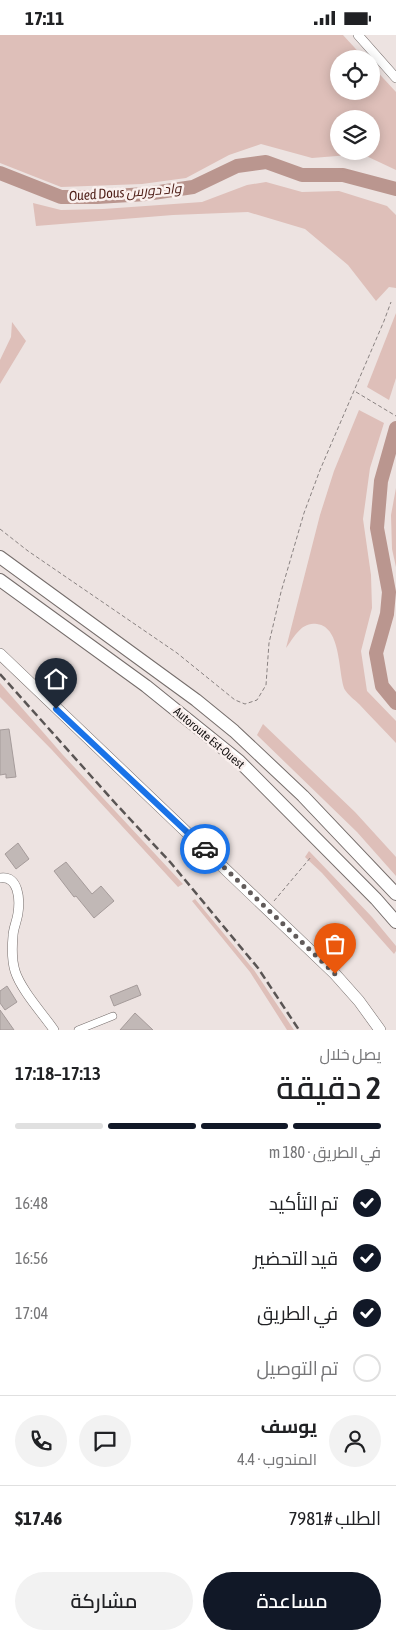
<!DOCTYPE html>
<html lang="ar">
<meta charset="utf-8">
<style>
:root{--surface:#fff;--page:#f2f2f2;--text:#202124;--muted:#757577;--line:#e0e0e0;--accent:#111827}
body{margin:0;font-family:"Asap Condensed",Cairo,sans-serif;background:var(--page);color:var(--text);direction:rtl;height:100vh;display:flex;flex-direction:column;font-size:19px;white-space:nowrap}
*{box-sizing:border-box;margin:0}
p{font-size:16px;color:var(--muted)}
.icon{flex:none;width:28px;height:28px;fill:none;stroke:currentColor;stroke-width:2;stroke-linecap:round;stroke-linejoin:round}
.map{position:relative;height:995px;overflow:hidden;direction:ltr}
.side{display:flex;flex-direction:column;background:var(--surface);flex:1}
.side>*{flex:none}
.fabs{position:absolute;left:330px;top:15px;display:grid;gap:10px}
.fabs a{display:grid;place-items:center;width:50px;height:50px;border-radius:50%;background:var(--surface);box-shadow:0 2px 12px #0003;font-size:25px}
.pin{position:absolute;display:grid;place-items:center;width:42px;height:42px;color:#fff;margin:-51px -21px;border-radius:50% 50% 50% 0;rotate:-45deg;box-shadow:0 0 5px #0007}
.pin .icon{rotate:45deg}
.courier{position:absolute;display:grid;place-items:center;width:50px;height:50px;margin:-25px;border:4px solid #1a73e8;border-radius:50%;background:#fff;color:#222;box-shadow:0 1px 6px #0007}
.summary em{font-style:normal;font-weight:600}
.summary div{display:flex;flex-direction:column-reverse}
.summary{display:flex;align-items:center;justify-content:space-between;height:85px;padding:0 15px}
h1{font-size:32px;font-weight:600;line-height:38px}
.bar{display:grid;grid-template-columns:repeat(4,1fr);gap:8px 5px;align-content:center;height:60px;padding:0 15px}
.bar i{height:6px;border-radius:4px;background:var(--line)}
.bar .on{background:var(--accent)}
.bar p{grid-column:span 4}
.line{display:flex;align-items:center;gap:12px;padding:0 15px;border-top:1px solid var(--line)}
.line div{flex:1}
.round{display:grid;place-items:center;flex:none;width:52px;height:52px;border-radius:26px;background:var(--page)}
ol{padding:0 15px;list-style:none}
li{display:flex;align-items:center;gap:15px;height:55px}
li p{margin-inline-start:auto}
li .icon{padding:5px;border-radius:50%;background:var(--accent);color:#fff;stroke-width:4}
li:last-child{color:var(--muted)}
li i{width:28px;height:28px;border:2px solid var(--line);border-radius:50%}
.action{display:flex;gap:10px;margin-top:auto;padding:10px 15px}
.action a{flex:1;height:58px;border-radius:30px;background:var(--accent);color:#fff;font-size:20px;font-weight:600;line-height:58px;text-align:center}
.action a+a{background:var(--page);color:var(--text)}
.status{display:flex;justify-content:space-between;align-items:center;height:35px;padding:0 25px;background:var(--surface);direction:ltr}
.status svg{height:14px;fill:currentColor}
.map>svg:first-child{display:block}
.green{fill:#debfb9;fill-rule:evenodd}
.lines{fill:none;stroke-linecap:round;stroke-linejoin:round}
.river{stroke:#ba968f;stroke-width:14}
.building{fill:#c1b8b6;stroke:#a59b9a}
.minor-casing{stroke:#756d6b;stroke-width:8}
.tertiary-casing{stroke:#756d6b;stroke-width:10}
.primary-casing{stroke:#756d6b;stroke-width:12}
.motorway-casing{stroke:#756d6b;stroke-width:14}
.path{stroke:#898281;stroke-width:1;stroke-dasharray:4 2.5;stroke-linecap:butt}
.minor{stroke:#fff;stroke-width:7}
.tertiary{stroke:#fff;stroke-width:9}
.primary{stroke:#fff;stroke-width:11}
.motorway{stroke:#fff;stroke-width:12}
.rail{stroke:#5a5554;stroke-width:2.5;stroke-dasharray:8 4;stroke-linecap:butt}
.done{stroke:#615b5a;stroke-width:5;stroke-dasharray:0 9}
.route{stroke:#1a73e8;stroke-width:6}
.labels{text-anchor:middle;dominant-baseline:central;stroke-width:5;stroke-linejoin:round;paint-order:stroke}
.street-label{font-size:12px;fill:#151212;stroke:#faf0ee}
.water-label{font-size:14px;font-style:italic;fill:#4e1e17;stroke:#faf0ee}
</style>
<div class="status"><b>17:11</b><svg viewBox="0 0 49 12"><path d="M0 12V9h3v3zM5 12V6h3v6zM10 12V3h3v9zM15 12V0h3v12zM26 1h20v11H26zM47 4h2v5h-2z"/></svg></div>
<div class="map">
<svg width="396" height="995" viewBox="0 0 396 995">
<rect width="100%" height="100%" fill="#ede3e1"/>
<g class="green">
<path d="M 0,0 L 343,0 L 365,24 L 339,24 L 339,56 L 371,56 L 371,30 L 396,57 L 396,135 L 362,119 L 312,123 L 261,109 L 229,120 L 186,143 L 142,149 L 61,152 L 0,128 ZM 339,84 L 371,84 L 371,116 L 339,116 Z"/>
<polygon points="266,147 302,157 339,156 387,171 396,180 396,253 389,252 376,266 348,230 305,194 248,177 173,180 36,191 33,168 61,175 103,174 202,167 247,150"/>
<polygon points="396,278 396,343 389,365 367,352"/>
<polygon points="12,287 26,306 0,349 0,325 11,302"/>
<path d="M 359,375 L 384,388 L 370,433 L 363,484 L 371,540 L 372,573 L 361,616 L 367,656 L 396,686 L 396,708 C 384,695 371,682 359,669 C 355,665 348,660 345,655 C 338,640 342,592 317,589 C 302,586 294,602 286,613 L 320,480 L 334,436 Z"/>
<polygon points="396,453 396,532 392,514 391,480"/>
<polygon points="0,648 63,720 183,849 178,852 52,715 0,662"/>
<polygon points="263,689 355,777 396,822 396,841 357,797 257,700"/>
<polygon points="309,816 372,882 396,911 396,916 394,919 322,838 305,822"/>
<polygon points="195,864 254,935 294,995 287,995 250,937 192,866"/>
</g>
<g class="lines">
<g class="river">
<polyline points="0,138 61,162 97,162 146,159 193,152 237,131 266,127 302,140 343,140 396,154"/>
<polyline points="396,393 381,446 377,493 389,557 387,579 376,618 382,651 396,668"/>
</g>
</g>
<g class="building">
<polygon points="9,694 16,742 6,743 6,739 0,740 0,695"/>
<polygon points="18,808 29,824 16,834 5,819"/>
<polygon points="66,827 92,859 101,851 114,866 94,883 76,861 74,862 54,836"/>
<polygon points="137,950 141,960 114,971 110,961"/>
<polygon points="7,951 17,967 5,975 0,968 0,956"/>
<polygon points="0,975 14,995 0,995"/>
<polygon points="135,978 153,995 120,995"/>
</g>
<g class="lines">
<g class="minor-casing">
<polyline id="minor" points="78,995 113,981"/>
</g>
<g class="tertiary-casing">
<g id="tertiary">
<polyline points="358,0 396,43"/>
<path d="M 0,843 C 19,840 20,865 18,878 C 17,886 13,894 13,901 C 12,912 12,926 15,936 C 21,955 43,979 54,995"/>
</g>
</g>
<g class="primary-casing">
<polyline id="primary" points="0,619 335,939 359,966 380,995"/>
</g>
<g class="motorway-casing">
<g id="motorway">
<polyline points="0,522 196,665 234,696 303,761 396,859"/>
<polyline points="0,545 146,651 239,726 376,864 396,887"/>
</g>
</g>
<g class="path">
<polyline points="356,357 396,381"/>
<polyline points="0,494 28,516 177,618 235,665 245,669 257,665 266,650 269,608 281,557 304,478 320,435 384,286 391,267"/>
<polyline points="274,866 311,822"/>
</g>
<use href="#minor" class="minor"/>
<use href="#tertiary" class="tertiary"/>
<use href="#primary" class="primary"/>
<use href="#motorway" class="motorway"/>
<polyline class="rail" points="0,639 116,769 171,828 258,933 299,995"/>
</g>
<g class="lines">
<polyline class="done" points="205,814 335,939"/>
<polyline class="route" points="56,674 205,814"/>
</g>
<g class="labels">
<g class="street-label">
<text transform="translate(209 703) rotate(40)">Autoroute Est-Ouest</text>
</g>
<g class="water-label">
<text transform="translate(125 157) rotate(-4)">Oued Dous واد دورس</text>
</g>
</g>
</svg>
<div class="fabs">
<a><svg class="icon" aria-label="locate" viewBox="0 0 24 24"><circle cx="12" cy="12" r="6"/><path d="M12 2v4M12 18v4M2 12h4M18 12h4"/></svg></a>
<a><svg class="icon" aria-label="layers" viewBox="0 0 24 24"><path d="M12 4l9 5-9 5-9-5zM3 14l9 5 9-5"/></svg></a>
</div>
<div class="pin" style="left:335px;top:939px;background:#ea580c"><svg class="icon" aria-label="bag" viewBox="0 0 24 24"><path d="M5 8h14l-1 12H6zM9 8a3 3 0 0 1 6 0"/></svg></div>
<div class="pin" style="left:56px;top:674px;background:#1f2937"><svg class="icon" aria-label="home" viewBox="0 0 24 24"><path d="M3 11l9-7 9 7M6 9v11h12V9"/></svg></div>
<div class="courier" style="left:205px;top:814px"><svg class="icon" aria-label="car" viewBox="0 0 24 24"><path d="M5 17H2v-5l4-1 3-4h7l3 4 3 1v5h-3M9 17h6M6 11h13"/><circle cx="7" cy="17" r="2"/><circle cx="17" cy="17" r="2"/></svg></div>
</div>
<section class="side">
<div class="summary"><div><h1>2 دقيقة</h1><p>يصل خلال</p></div><em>17:13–17:18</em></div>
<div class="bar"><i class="on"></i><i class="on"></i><i class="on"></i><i></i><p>في الطريق · 180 m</p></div>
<ol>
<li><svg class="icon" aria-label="check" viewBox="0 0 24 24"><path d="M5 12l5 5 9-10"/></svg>تم التأكيد<p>16:48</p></li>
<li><svg class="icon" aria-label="check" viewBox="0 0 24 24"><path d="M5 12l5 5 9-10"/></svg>قيد التحضير<p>16:56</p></li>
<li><svg class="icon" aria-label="check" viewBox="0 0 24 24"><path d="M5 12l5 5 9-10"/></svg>في الطريق<p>17:04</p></li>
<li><i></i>تم التوصيل</li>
</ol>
<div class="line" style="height:90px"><a class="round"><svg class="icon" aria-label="person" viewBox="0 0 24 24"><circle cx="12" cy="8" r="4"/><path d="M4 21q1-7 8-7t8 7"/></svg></a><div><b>يوسف</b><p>المندوب · 4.4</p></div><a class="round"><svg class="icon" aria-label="chat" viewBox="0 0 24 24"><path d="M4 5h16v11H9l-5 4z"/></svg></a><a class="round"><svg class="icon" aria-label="phone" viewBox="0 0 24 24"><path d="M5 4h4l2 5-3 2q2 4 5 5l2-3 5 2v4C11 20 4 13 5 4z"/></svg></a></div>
<div class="line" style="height:65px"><div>الطلب #7981</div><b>$17.46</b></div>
<div class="action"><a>مساعدة</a><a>مشاركة</a></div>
</section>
